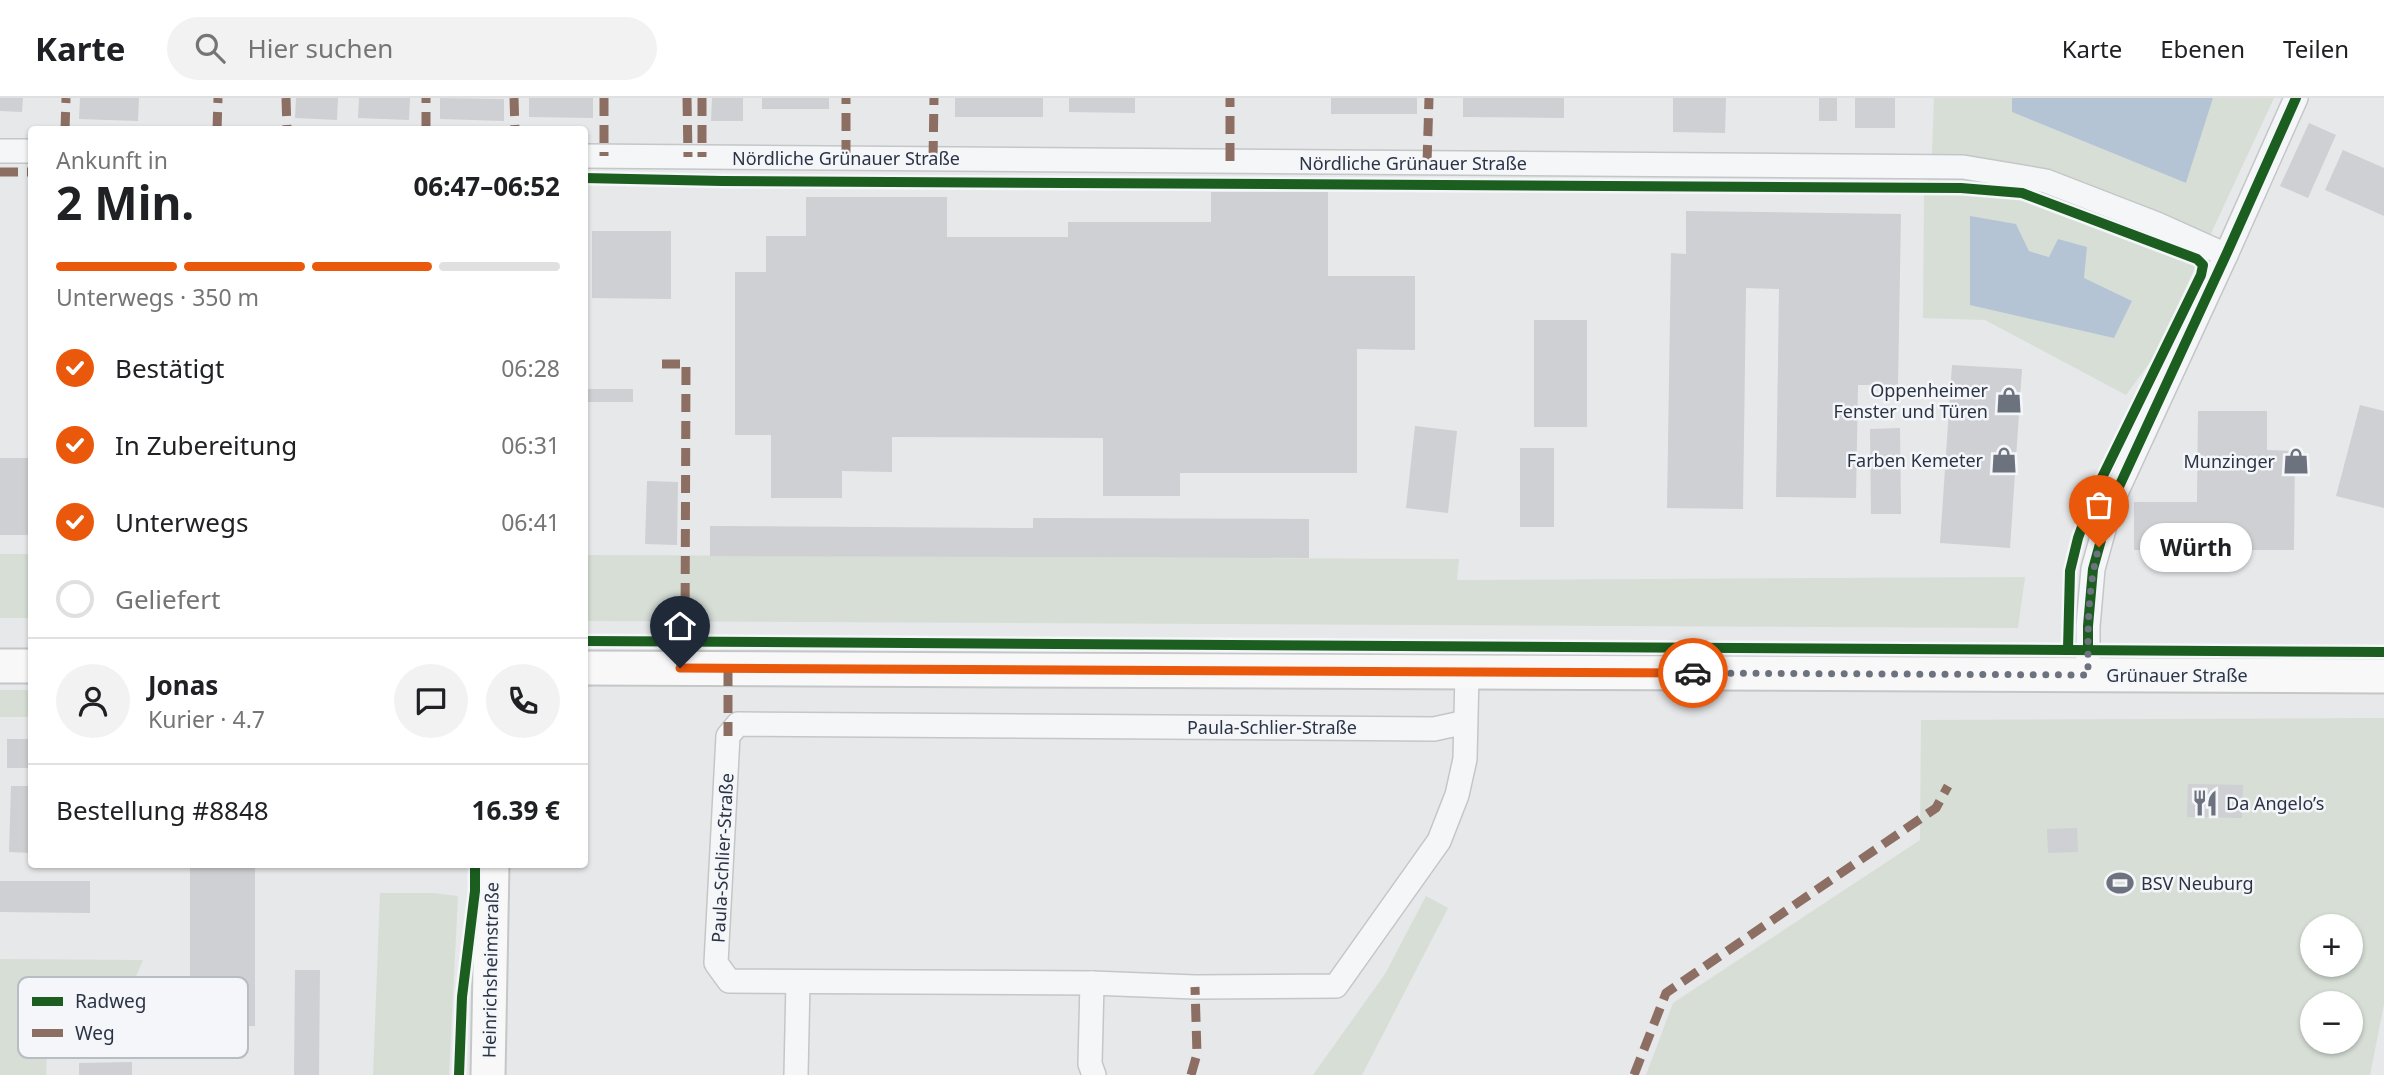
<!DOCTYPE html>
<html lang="de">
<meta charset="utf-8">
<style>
:root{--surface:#fff;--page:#f2f2f2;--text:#202124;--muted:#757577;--line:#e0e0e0;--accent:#ea580c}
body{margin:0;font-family:"Noto Sans",sans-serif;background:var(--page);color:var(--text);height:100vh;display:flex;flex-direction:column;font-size:26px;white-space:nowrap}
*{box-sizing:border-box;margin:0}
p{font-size:23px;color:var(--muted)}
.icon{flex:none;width:38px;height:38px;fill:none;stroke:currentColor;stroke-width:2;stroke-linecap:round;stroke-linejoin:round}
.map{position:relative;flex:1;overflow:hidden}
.side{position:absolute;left:28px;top:28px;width:560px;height:742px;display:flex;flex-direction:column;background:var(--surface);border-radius:7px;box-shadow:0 2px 5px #0004}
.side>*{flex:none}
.buttons{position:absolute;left:2300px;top:816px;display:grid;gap:14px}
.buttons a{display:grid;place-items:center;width:63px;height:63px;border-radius:50%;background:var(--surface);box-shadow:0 2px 5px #0004;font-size:35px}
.pin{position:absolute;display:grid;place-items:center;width:60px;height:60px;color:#fff;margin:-72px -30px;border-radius:50% 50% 50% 0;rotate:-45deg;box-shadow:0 0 7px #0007}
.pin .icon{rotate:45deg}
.courier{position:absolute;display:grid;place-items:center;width:70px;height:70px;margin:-35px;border:5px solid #ea580c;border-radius:50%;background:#fff;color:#222;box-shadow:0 2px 9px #0007}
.bubble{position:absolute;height:49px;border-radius:24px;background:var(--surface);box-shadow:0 2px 5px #0004;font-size:23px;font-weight:700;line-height:49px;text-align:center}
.headline em{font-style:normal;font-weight:700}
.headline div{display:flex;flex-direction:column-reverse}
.headline{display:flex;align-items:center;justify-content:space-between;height:119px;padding:0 28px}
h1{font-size:46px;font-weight:700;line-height:52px}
.bar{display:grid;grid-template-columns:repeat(4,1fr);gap:10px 7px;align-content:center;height:84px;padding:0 28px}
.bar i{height:9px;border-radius:5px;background:var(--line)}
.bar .active{background:var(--accent)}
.bar p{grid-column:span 4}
.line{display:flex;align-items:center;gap:18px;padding:0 28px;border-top:2px solid var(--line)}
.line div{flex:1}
.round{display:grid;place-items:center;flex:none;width:74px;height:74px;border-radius:37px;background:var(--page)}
ol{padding:0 28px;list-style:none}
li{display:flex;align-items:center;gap:21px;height:77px}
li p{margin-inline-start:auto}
li .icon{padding:7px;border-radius:50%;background:var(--accent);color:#fff;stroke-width:4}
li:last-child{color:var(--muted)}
li i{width:38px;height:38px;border:4px solid var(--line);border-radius:50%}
header{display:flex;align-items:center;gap:42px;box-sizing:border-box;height:98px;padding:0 35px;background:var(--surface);border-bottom:2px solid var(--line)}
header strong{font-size:33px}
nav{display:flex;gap:38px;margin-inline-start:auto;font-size:24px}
.search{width:490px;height:63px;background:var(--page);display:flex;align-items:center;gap:18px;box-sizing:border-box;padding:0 24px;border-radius:38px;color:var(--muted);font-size:26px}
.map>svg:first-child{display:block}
.green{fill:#d6ded6;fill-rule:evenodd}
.water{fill:#b4c4d5}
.building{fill:#ced0d3}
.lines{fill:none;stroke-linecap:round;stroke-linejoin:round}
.street-casing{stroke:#c4c6c8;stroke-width:26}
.secondary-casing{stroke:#c4c6c8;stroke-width:37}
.street{stroke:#f5f6f7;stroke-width:23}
.secondary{stroke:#f8f8f8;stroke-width:33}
.quiet{stroke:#8d6e63;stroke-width:9;stroke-dasharray:18 9;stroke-linecap:butt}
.cycleway-casing{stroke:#f4f6f9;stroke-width:15}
.cycleway{stroke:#1b5e20;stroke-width:10}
.done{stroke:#6c737f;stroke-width:7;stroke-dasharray:0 12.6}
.route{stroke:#ea580c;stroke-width:9}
.labels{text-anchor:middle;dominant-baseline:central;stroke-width:5;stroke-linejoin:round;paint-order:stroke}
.street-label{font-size:18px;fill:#2b3445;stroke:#f4f6f9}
.poi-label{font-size:18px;fill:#2b3445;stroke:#f4f6f9;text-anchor:end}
.key{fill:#f4f6f9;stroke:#b8bcc3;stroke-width:2}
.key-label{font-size:19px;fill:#2b3445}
</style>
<header>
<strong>Karte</strong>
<div class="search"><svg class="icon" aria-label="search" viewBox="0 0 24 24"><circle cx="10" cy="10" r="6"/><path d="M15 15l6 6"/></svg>Hier suchen</div>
<nav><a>Karte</a><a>Ebenen</a><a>Teilen</a></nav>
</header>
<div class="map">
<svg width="2384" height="977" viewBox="0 0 2384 977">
<rect width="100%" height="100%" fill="#e6e8ea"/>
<g class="green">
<path d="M 1934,0 L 2012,0 L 2012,14 L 2186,85 L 2213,0 L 2274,0 L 2153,260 L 2126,297 L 1985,222 L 1923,220 L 1924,98 L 1932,55 ZM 2016,126 L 2029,153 L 2050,159 L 2084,179 L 1970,207 Z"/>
<rect x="0" y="456" width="31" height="64"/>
<polygon points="585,457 1459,461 1457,482 2025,479 2018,530 585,523"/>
<rect x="0" y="592" width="31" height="27"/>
<path d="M 2384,620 L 2384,906 L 2370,977 L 1646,977 L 1673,905 L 1920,742 L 1921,622 ZM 2312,828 L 2350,828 L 2350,866 L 2312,866 ZM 2312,905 L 2350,905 L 2350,943 L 2312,943 Z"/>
<polygon points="380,795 434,795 458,798 449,977 373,977"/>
<polygon points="1426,798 1448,810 1362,977 1313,977 1385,876"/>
<polygon points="0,861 143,862 105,950 47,953 46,977 0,977"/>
</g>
<g class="water">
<polygon points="2012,0 2213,0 2186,85 2012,14"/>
<polygon points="1970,118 2016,126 2029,153 2049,159 2058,141 2087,149 2084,180 2132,203 2114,240 1970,207"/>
</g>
<g class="building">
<polygon points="0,0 23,0 22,14 0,13"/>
<polygon points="80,0 139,0 138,23 79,21"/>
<polygon points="296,0 338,0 337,22 295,20"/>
<polygon points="359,0 410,0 409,22 358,20"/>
<polygon points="440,0 504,1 504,23 440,21"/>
<polygon points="529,0 593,0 593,20 529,19"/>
<polygon points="712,0 743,0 743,23 711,23"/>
<rect x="762" y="0" width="67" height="11"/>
<rect x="955" y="0" width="88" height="19"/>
<polygon points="1069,0 1135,0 1135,15 1069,14"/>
<rect x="1331" y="0" width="86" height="16"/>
<polygon points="1463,0 1564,0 1564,20 1463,19"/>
<polygon points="1673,0 1726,0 1725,35 1673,34"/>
<rect x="1819" y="0" width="18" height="23"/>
<rect x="1855" y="0" width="40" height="30"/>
<polygon points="2309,25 2336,37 2308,100 2280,88"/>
<polygon points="2343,52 2384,70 2384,118 2325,92"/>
<polygon points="1211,94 1328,94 1328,178 1415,178 1415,252 1357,251 1357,375 1180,375 1180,398 1103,398 1103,340 892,339 892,374 842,373 842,400 771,400 771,337 735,337 735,174 766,174 766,138 806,138 806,99 947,99 947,139 1068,139 1068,124 1211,124"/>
<polygon points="1686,113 1901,116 1898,287 1858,287 1856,400 1776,399 1779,191 1746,190 1743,411 1667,410 1671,155 1686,156"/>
<polygon points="592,133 671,133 671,201 592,200"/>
<rect x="1534" y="222" width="53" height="107"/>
<polygon points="1952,267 2022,271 2010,450 1940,445"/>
<rect x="587" y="291" width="46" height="13"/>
<polygon points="2360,307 2384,313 2384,410 2336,398"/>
<polygon points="2198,313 2267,313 2267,352 2295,353 2294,452 2134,452 2134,404 2197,404"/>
<polygon points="1415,328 1457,333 1448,415 1406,410"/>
<polygon points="1900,330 1901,416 1871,416 1870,331"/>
<rect x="1520" y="350" width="34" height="79"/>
<rect x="0" y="360" width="32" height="77"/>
<polygon points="647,383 678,384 677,447 645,446"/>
<polygon points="1033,420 1309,421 1309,460 710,458 710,428 1033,430"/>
<rect x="7" y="641" width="25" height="29"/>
<polygon points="2188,686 2243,687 2242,720 2187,719"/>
<polygon points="11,688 32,688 32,755 9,754"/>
<polygon points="2077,730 2078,754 2048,755 2047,731"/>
<rect x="190" y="766" width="65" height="162"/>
<polygon points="0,783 90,783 90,815 0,814"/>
<polygon points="295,872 320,872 319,977 294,977"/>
<polygon points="132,964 132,977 79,977 79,965"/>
</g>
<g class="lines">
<g class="street-casing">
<g id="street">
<polyline points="0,53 32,53"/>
<polyline points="584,58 1963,69 2046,83 2157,126 2226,157"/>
<polyline points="2088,577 2088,528 2093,471 2111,406 2226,157 2296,0"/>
<polyline points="1466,624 1434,631 738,626 728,638 716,865 729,883 1092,885 1195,889 1336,888 1439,743 1457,697 1465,661 1467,575"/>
<polyline points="1092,885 1090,966 1094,977"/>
<polyline points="796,977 798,884"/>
</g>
</g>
<g class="secondary-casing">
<g id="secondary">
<polyline points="0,568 32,568"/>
<polyline points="584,570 2384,578"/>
<polyline points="488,977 492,766"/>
</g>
</g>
<use href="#street" class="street"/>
<use href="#secondary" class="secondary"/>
<g class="quiet">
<polyline points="286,0 287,32"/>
<polyline points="514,0 515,32"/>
<polyline points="604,0 604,58"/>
<polyline points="687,0 688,59"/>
<polyline points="702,0 702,59"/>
<polyline points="65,32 66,0"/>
<polyline points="217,32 218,0"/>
<polyline points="426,32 426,0"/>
<polyline points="846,60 846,0"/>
<polyline points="933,61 934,0"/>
<polyline points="1230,63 1230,0"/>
<polyline points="1427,65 1429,0"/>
<polyline points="0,74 32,74"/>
<polyline points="662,266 686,266 685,543"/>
<polyline points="728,570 728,638"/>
<polyline points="1191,977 1197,956 1195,889"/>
<polyline points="1634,977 1666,895 1936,710 1948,688"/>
</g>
<g class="cycleway-casing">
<g id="cycleway">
<polyline points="584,80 722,83 1961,90 2022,95 2197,161 2203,167 2201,177 2093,398 2078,440 2070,473 2068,551"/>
<polyline points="584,543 2384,554"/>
<polyline points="2088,551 2088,528 2093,471 2111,406 2226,157 2296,0"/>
<polyline points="459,977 462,899 475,793 475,766"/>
</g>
</g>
<use href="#cycleway" class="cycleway"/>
</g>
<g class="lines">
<path class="done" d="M 1693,575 L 2088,577 C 2088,534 2087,491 2099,449"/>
<polyline class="route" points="680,570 1693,575"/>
</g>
<defs>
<g id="shop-bare" transform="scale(2.1)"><path d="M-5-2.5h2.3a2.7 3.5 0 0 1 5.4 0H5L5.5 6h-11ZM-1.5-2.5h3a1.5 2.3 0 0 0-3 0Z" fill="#6c737f" stroke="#f4f6f9" stroke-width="2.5" paint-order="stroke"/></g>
<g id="restaurant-bare" transform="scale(2.1)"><path d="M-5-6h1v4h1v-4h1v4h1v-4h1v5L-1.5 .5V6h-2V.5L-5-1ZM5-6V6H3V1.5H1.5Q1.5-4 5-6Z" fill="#6c737f" stroke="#f4f6f9" stroke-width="2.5" paint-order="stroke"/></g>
<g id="stadium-bare" transform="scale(2.1)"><path d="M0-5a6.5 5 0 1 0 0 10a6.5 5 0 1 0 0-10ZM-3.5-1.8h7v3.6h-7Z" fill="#6c737f" stroke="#f4f6f9" stroke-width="2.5" paint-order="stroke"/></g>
</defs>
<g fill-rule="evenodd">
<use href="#shop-bare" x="2009" y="302"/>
<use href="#shop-bare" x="2004" y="362"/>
<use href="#shop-bare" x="2296" y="363"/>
<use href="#restaurant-bare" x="2205" y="705"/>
<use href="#stadium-bare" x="2120" y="785"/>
</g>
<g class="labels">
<g class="street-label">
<text x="846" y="60">Nördliche Grünauer Straße</text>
<text x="1413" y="65">Nördliche Grünauer Straße</text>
<text x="2177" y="577">Grünauer Straße</text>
<text x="1272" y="629">Paula-Schlier-Straße</text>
<text transform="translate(722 760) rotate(-87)">Paula-Schlier-Straße</text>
<text transform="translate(490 872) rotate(-89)">Heinrichsheimstraße</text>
</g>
<g class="poi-label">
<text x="1988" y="292">Oppenheimer<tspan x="1988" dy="21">Fenster und Türen</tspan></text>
<text x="1983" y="362">Farben Kemeter</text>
<text x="2275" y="363">Munzinger</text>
<text x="2226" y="705" text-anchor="start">Da Angelo’s</text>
<text x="2141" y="785" text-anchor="start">BSV Neuburg</text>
</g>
</g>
<rect x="18" y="879" width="230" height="81" rx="10" class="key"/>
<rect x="32" y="899" width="31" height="9" fill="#1b5e20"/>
<rect x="32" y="931" width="31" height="8" fill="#8d6e63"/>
<g class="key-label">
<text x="75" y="910">Radweg</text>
<text x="75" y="942">Weg</text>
</g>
</svg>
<div class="buttons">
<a>+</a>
<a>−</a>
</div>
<div class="pin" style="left:2099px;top:449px;background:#ea580c"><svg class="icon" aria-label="bag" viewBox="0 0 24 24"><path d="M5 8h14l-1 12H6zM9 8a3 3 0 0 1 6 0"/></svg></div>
<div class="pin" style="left:680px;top:570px;background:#1f2937"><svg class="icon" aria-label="home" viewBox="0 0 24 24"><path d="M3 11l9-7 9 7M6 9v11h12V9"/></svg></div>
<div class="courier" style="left:1693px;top:575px"><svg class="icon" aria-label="car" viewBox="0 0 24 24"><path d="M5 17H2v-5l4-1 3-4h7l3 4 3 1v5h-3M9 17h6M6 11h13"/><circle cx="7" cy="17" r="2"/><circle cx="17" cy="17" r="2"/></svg></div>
<div class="bubble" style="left:2140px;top:425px;width:112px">Würth</div>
<section class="side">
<div class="headline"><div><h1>2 Min.</h1><p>Ankunft in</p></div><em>06:47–06:52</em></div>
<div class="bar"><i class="active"></i><i class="active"></i><i class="active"></i><i></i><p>Unterwegs · 350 m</p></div>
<ol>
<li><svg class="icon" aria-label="check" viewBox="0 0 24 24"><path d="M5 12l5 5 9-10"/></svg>Bestätigt<p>06:28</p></li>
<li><svg class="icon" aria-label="check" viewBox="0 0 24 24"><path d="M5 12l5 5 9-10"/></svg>In Zubereitung<p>06:31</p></li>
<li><svg class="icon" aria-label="check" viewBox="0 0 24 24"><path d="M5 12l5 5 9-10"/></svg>Unterwegs<p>06:41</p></li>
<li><i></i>Geliefert</li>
</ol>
<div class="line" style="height:126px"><a class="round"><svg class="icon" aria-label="person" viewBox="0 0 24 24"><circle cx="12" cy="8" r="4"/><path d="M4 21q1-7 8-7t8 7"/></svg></a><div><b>Jonas</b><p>Kurier · 4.7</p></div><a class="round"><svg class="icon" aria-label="chat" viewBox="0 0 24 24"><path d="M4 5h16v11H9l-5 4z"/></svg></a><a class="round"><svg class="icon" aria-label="phone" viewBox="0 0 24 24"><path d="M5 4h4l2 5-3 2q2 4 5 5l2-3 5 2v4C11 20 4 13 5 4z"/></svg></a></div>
<div class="line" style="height:91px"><div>Bestellung #8848</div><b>16.39 €</b></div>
</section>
</div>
